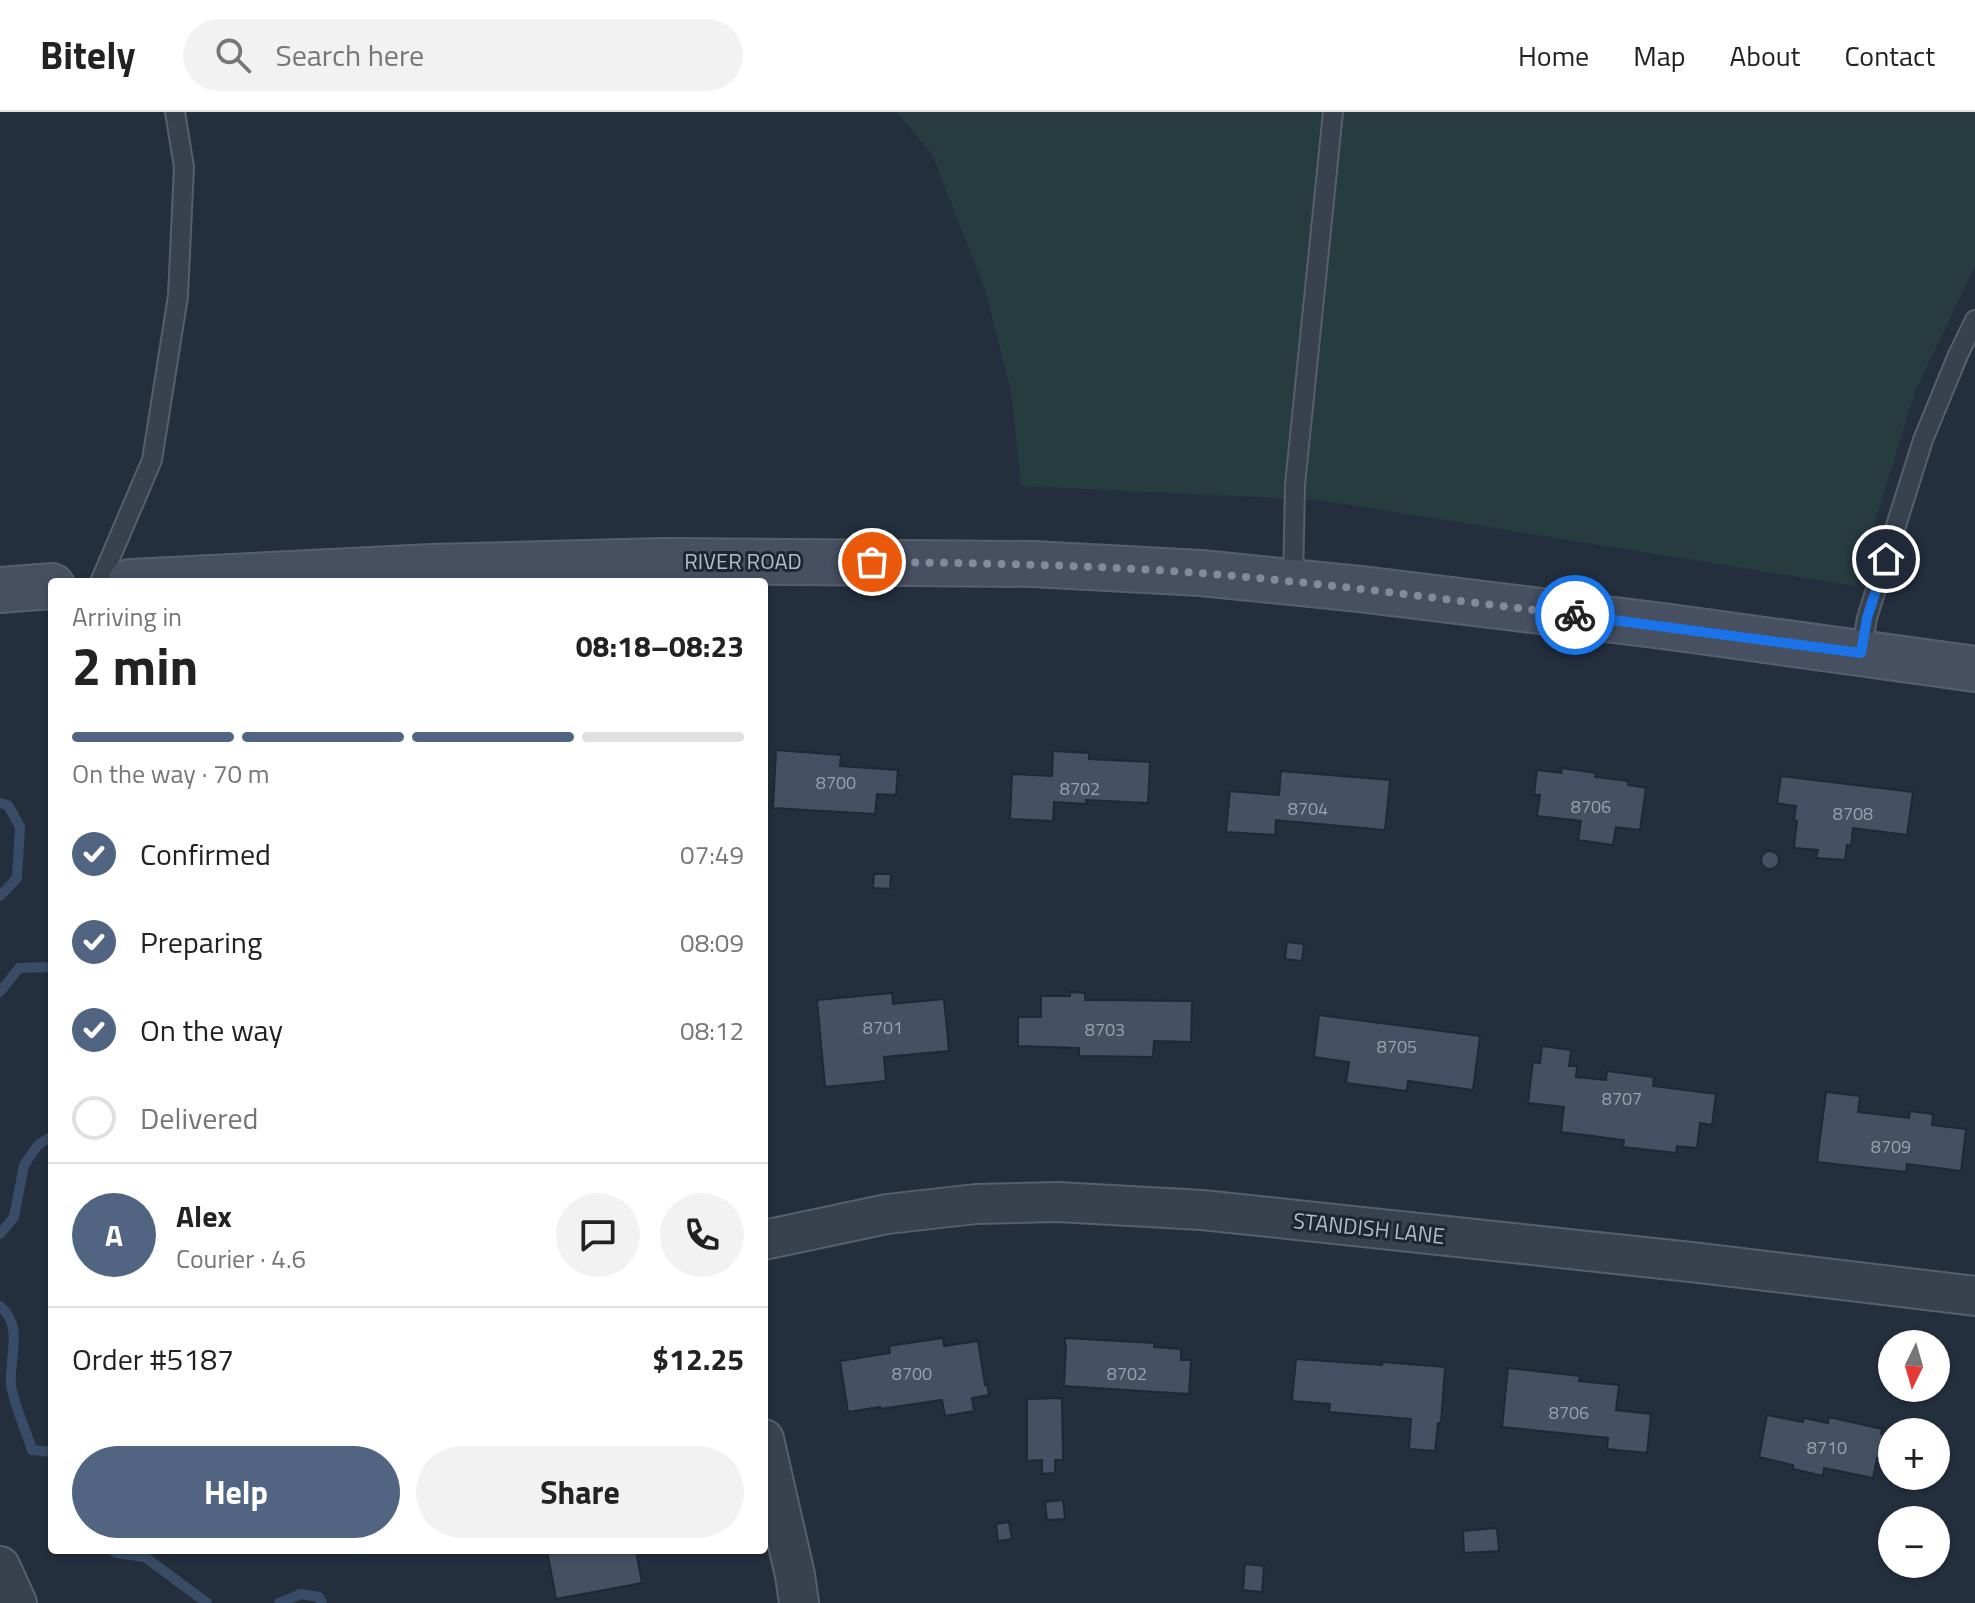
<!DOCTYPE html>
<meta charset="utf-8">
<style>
:root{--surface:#fff;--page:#f2f2f2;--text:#222;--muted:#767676;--line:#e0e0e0;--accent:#516482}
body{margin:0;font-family:"Titillium Web",sans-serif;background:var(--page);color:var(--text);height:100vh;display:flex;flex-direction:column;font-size:30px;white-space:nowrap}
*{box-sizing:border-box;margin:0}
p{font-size:26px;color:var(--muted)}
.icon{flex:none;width:44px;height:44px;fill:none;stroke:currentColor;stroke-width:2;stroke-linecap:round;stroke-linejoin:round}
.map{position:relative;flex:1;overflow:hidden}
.side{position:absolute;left:48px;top:466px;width:720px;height:976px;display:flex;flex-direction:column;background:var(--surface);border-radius:8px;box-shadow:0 2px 6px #0004}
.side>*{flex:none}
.needle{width:52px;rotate:185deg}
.buttons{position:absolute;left:1878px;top:1218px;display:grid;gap:16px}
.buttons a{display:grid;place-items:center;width:72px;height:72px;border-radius:50%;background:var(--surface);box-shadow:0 2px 6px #0004;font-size:40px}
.pin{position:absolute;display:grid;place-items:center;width:68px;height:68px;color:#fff;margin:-34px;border:4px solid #fff;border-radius:50%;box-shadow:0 2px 8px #0007}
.courier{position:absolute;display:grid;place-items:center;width:80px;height:80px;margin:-40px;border:6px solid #1a73e8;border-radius:50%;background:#fff;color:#222;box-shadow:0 2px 10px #0007}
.headline em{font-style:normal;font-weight:700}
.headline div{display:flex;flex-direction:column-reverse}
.headline{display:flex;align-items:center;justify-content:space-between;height:136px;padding:0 24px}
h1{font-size:52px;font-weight:700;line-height:60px}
.bar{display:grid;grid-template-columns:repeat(4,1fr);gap:12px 8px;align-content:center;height:96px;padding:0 24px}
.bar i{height:10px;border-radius:6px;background:var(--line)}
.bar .selected{background:var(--accent)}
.bar p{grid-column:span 4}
.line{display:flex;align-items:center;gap:20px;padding:0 24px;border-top:2px solid var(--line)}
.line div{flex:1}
.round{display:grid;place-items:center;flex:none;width:84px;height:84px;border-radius:42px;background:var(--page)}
ol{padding:0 24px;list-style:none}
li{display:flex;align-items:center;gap:24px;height:88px}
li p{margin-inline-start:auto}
li .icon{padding:8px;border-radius:50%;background:var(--accent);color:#fff;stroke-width:4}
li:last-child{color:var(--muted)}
li i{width:44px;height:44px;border:4px solid var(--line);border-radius:50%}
.primary-button{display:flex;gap:16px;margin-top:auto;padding:16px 24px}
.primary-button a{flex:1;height:92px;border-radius:48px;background:var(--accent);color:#fff;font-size:32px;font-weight:700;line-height:92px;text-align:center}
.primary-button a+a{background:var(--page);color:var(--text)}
header{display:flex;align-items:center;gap:48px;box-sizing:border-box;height:112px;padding:0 40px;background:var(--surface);border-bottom:2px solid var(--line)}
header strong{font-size:38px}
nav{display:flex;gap:44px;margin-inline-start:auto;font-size:28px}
.search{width:560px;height:72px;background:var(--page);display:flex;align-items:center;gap:20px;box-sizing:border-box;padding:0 28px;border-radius:44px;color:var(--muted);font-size:30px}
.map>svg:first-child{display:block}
.green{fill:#263c3f}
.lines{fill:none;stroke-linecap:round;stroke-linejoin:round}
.stream{stroke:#394c67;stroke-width:10}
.building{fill:#455162;stroke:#1f2835;stroke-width:2}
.service-casing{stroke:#565f6c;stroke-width:22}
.minor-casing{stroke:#565f6c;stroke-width:42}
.secondary-casing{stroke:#565f6c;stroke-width:48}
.service{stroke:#38414e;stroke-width:18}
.minor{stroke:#38414e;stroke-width:38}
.secondary{stroke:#465061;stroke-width:44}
.done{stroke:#828b98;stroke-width:8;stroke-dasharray:0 14.4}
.route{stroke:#1a73e8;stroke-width:10}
.labels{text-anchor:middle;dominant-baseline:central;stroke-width:6;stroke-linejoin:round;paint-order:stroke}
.number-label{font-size:18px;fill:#98a1af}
.street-label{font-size:22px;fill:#b4bcc9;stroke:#1d2633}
</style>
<header>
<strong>Bitely</strong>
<div class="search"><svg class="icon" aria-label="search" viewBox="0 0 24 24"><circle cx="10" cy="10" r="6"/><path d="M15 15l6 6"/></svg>Search here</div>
<nav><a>Home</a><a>Map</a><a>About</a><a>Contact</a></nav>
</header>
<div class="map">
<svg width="1975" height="1491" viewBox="0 0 1975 1491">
<rect width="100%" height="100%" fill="#242f3e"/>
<polygon class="green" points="896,0 1975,0 1975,154 1915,280 1855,474 1320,388 1021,374 1011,278 984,175 932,42"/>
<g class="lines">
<g class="stream">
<polyline points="0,691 8,693 20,715 17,766 0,784"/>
<polyline points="0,880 19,856 52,855"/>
<polyline points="0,1122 14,1105 24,1053 38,1033 52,1024"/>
<path d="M 0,1194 C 24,1214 9,1245 11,1272 C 12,1288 27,1321 32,1338 L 52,1340"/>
<polyline points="112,1438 116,1441 145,1445 207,1491"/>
<polyline points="279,1491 301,1482 319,1485 322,1491"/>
</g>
</g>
<g class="building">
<polygon points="776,638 841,643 840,654 898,658 896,683 877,682 875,702 773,696"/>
<polygon points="1053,639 1089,641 1089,647 1150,650 1148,691 1086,688 1086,692 1054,690 1053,709 1010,707 1012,662 1052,664"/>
<polygon points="1562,656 1596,661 1595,665 1628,669 1628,673 1646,676 1640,718 1616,715 1613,733 1578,728 1581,709 1537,704 1540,683 1534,683 1537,658 1561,661"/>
<polygon points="1281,659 1390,668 1385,718 1276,708 1275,723 1226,720 1230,679 1279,683"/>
<polygon points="1781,664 1913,680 1907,723 1853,716 1851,734 1847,733 1845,748 1816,746 1818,738 1794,736 1797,709 1794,708 1796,694 1777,691"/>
<circle cx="1770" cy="748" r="9"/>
<polygon points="874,762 891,762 890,777 873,776"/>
<polygon points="1287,830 1304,832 1302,849 1285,847"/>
<polygon points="1070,880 1085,881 1085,888 1192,889 1191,930 1154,929 1153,945 1079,944 1079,936 1018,934 1018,905 1041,905 1041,884 1070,884"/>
<polygon points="892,881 893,892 944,887 949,939 884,945 886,969 825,975 817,888"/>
<polygon points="1319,903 1480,924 1473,978 1408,969 1407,979 1346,971 1349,950 1314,945"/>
<polygon points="1542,934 1571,938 1569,954 1577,954 1576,965 1606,968 1607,959 1654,965 1653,974 1716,982 1712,1013 1700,1011 1697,1036 1677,1034 1676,1041 1623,1035 1624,1028 1561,1020 1564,995 1528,991 1533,950 1540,951"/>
<polygon points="1826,980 1860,984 1858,1000 1909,1006 1910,999 1933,1002 1932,1013 1966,1017 1961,1059 1907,1052 1906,1060 1817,1050"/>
<polygon points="943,1226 944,1234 978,1229 985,1273 987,1272 989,1283 972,1286 974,1299 945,1304 942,1288 880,1297 880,1295 848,1300 840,1249 890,1241 889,1234"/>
<polygon points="1065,1226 1154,1231 1154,1235 1181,1237 1181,1248 1191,1248 1189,1282 1064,1274 1066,1233 1065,1233"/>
<polygon points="1296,1247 1382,1253 1382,1250 1445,1255 1441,1311 1438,1311 1435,1339 1409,1337 1411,1307 1329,1300 1330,1292 1292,1289"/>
<polygon points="1508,1256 1580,1264 1579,1269 1619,1273 1616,1298 1651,1302 1647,1341 1607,1337 1608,1326 1502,1315"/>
<polygon points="1062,1286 1063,1348 1055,1348 1055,1361 1042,1362 1042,1348 1027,1349 1027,1287"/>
<polygon points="1767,1303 1803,1310 1804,1306 1828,1311 1829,1305 1882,1317 1881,1322 1892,1324 1892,1349 1877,1346 1873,1366 1824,1356 1823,1364 1793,1357 1793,1353 1759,1345"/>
<polygon points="1063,1388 1065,1407 1047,1408 1045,1390"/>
<polygon points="1009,1410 1012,1427 998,1429 996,1412"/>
<polygon points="1497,1416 1499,1439 1464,1441 1463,1419"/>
<polygon points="547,1438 636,1438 642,1471 556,1487"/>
<polygon points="1245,1452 1264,1454 1262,1480 1243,1478"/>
</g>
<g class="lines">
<g class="service-casing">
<g id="service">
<polyline points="100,470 152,348 178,184 184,55 175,0"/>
<polyline points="1293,470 1295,373 1333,0"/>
<polyline points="1861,541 1867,506 1923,328 1958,243 1975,208"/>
</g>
</g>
<g class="minor-casing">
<g id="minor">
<polyline points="764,1128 887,1102 976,1092 1058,1090 1202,1098 1691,1150 1975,1184"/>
<polyline points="764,1327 795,1463 799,1491"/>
<polyline points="0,1454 17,1491"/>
</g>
</g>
<g class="secondary-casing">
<g id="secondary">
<polyline points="130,470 431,455 663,449 1033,452 1201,461 1360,477 1663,514 1975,557"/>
<polyline points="0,478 52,474"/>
</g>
</g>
<use href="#service" class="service"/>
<use href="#minor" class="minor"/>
<use href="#secondary" class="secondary"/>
</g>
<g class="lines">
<path class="done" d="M 872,450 C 981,451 1091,453 1200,461 C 1326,471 1451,488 1575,503"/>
<polyline class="route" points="1575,503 1861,541 1867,506 1886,447"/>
</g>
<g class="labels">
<g class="number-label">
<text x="836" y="670">8700</text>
<text x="1080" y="676">8702</text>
<text x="1591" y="694">8706</text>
<text x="1308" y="696">8704</text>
<text x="1853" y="701">8708</text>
<text x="883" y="915">8701</text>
<text x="1105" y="917">8703</text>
<text x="1397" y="934">8705</text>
<text x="1622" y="986">8707</text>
<text x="1891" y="1034">8709</text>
<text x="912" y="1261">8700</text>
<text x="1127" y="1261">8702</text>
<text x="1569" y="1300">8706</text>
<text x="1827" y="1335">8710</text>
</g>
<g class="street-label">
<text x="743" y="449">RIVER ROAD</text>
<text transform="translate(1369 1116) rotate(6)">STANDISH LANE</text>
</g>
</g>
</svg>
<div class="buttons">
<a><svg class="needle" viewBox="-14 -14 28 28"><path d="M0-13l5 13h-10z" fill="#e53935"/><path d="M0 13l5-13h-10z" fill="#767676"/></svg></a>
<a>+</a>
<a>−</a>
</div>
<div class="pin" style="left:872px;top:450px;background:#ea580c"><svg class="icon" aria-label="bag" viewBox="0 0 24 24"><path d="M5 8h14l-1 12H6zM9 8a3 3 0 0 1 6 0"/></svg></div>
<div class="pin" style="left:1886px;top:447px;background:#1f2937"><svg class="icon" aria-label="home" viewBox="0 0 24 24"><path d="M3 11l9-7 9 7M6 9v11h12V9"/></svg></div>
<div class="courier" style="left:1575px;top:503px"><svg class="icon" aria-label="bike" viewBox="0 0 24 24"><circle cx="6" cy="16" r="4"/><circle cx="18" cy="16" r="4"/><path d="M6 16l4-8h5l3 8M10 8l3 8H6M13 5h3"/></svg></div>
<section class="side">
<div class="headline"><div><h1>2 min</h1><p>Arriving in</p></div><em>08:18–08:23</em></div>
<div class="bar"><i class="selected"></i><i class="selected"></i><i class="selected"></i><i></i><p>On the way · 70 m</p></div>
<ol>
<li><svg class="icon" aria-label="check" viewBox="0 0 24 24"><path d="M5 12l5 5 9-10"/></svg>Confirmed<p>07:49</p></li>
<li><svg class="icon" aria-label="check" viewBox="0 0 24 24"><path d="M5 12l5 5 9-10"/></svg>Preparing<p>08:09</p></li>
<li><svg class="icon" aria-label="check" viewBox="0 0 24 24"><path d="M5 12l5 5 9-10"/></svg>On the way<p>08:12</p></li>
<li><i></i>Delivered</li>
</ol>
<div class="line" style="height:144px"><b class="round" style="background:var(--accent);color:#fff">A</b><div><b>Alex</b><p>Courier · 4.6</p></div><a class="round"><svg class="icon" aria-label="chat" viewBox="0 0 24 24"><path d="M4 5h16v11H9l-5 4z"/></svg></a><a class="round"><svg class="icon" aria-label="phone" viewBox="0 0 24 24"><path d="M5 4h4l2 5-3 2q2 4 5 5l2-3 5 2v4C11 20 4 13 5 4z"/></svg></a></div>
<div class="line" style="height:104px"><div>Order #5187</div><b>$12.25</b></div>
<div class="primary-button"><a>Help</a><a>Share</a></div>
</section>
</div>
